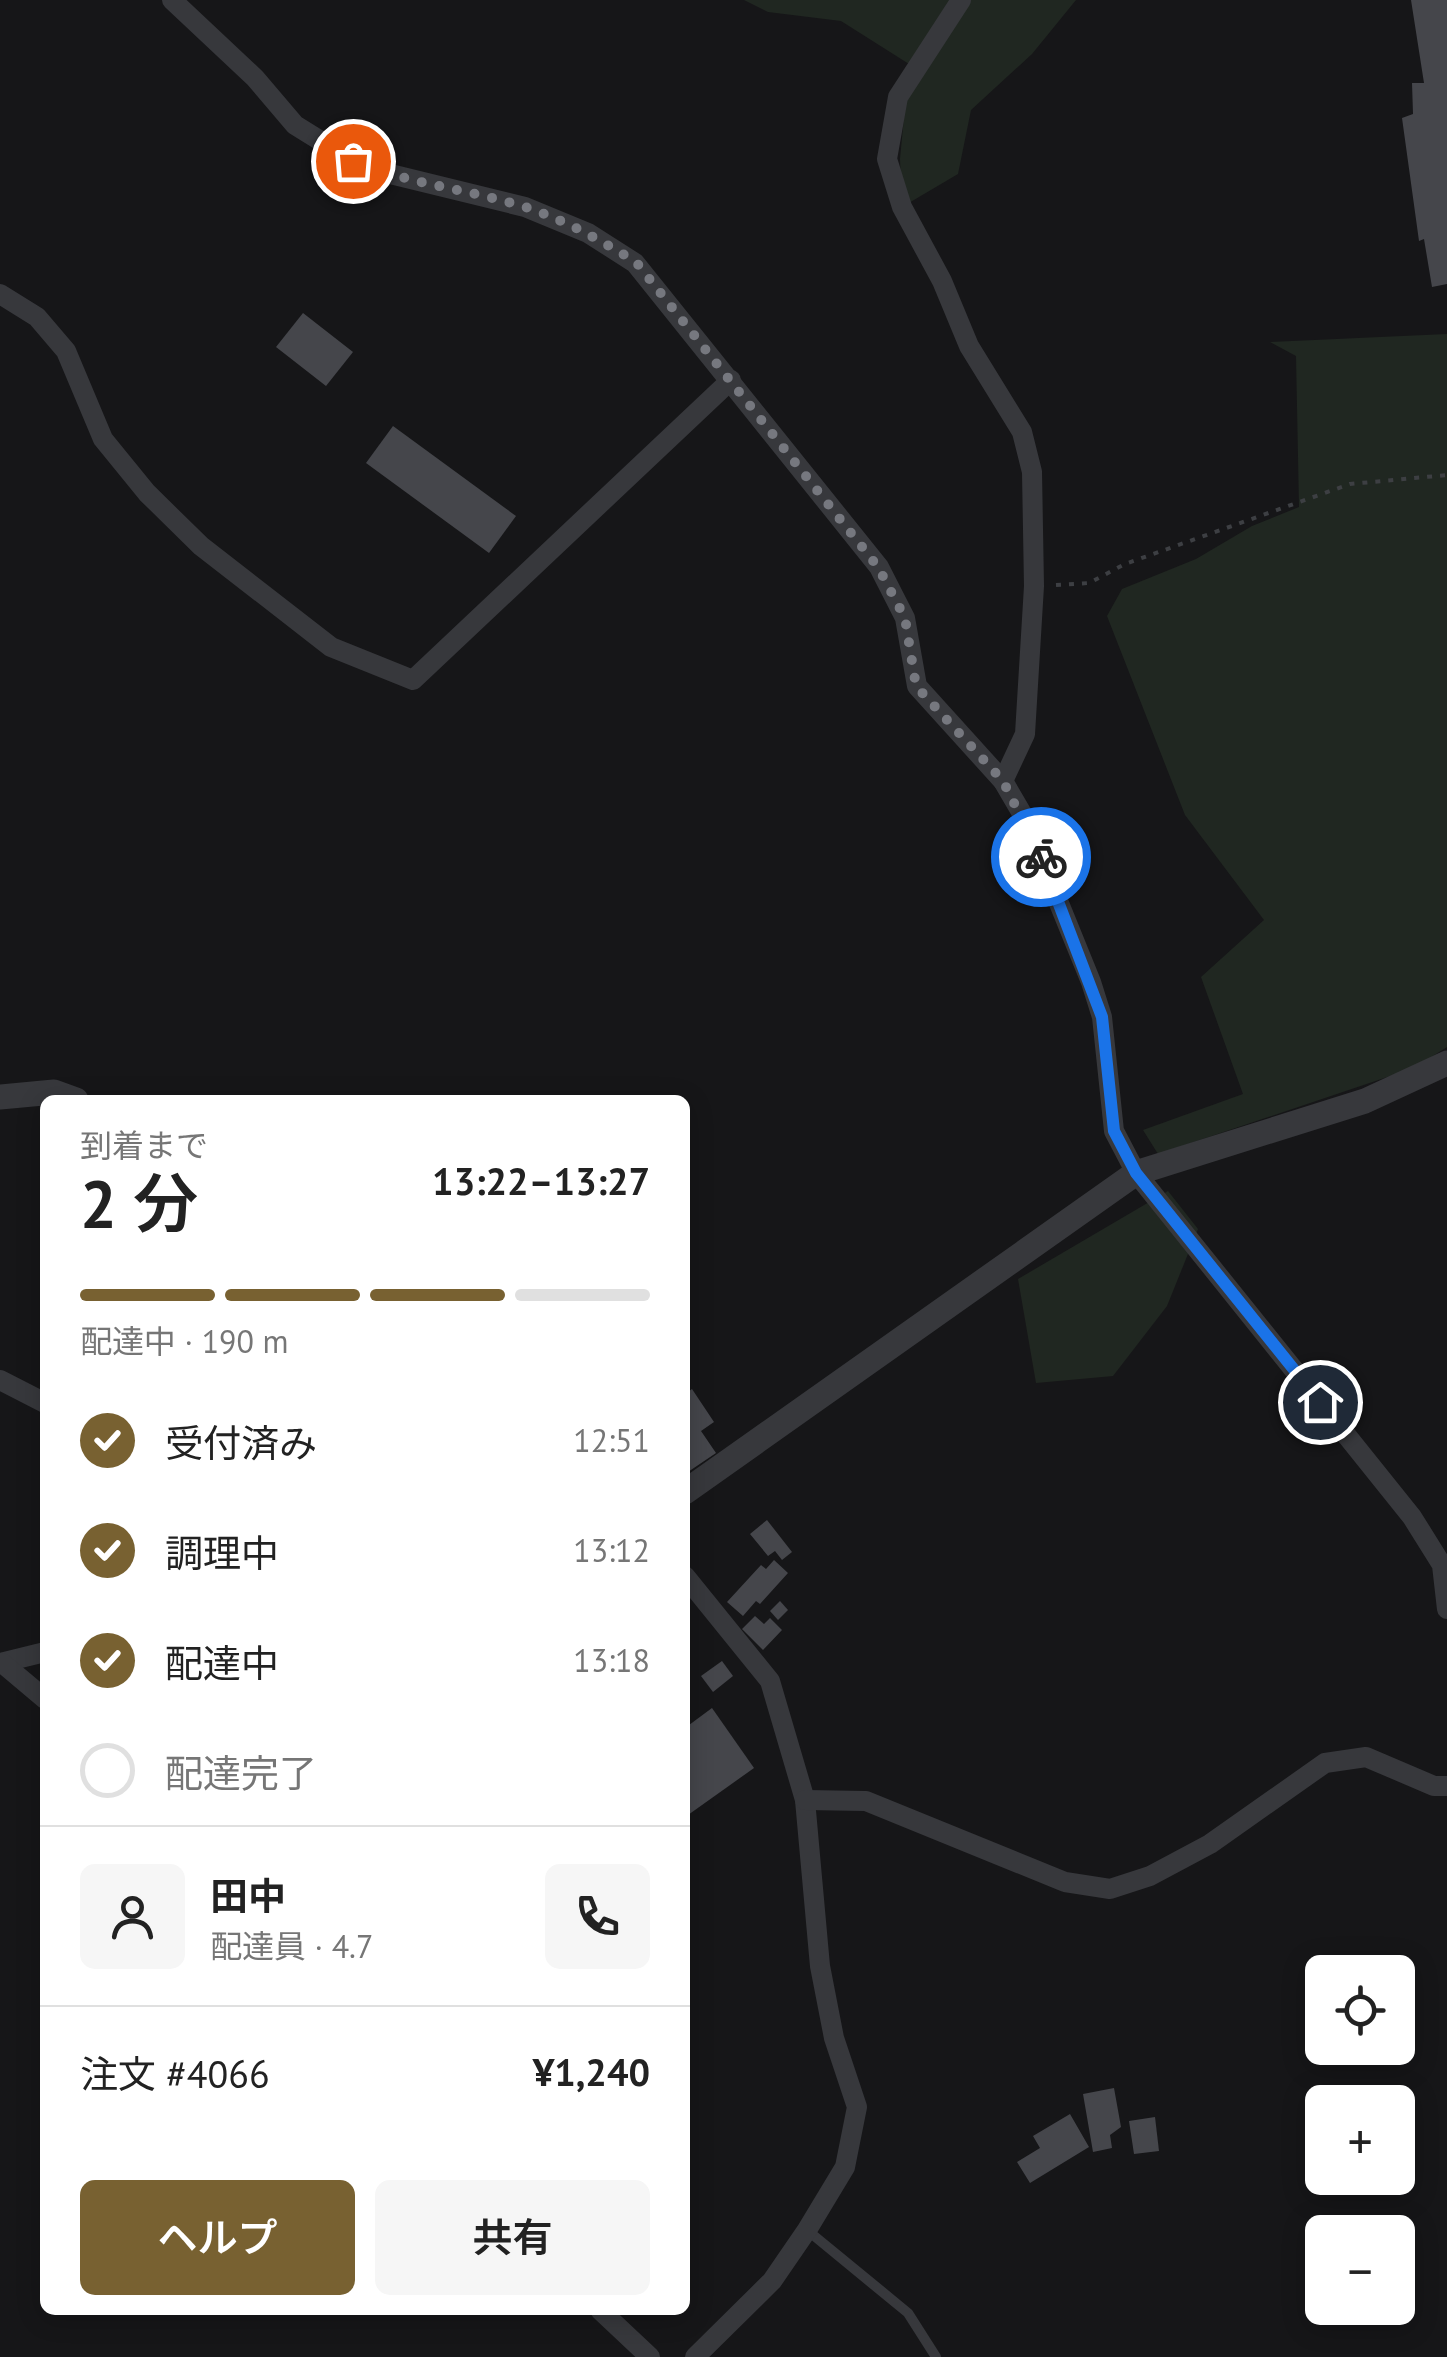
<!DOCTYPE html>
<html lang="ja">
<meta charset="utf-8">
<style>
:root{--surface:#fff;--page:#f6f6f6;--text:#222;--muted:#767676;--line:#e0e0e0;--accent:#786131}
body{margin:0;font-family:"PT Sans","Noto Sans JP",sans-serif;background:var(--page);color:var(--text);height:100vh;display:flex;flex-direction:column;font-size:38px;white-space:nowrap}
*{box-sizing:border-box;margin:0}
p{font-size:32px;color:var(--muted)}
.icon{flex:none;width:55px;height:55px;fill:none;stroke:currentColor;stroke-width:2;stroke-linecap:round;stroke-linejoin:round}
.map{position:relative;flex:1;overflow:hidden}
.drawer{position:absolute;left:40px;top:1095px;width:650px;height:1220px;display:flex;flex-direction:column;background:var(--surface);border-radius:15px;box-shadow:0 5px 25px #0003}
.drawer>*{flex:none}
.tools{position:absolute;left:1305px;top:1955px;display:grid;gap:20px}
.tools a{display:grid;place-items:center;width:110px;height:110px;border-radius:15px;background:var(--surface);box-shadow:0 5px 25px #0003;font-size:50px}
.pin{position:absolute;display:grid;place-items:center;width:85px;height:85px;color:#fff;margin:-42px;border:5px solid #fff;border-radius:50%;box-shadow:0 2px 10px #0007}
.courier{position:absolute;display:grid;place-items:center;width:100px;height:100px;margin:-50px;border:8px solid #1a73e8;border-radius:50%;background:#fff;color:#222;box-shadow:0 2px 12px #0007}
.overview em{font-style:normal;font-weight:600}
.overview div{display:flex;flex-direction:column-reverse}
.overview{display:flex;align-items:center;justify-content:space-between;height:170px;padding:0 40px}
h1{font-size:65px;font-weight:600;line-height:75px}
.bar{display:grid;grid-template-columns:repeat(4,1fr);gap:15px 10px;align-content:center;height:120px;padding:0 40px}
.bar i{height:12px;border-radius:8px;background:var(--line)}
.bar .active{background:var(--accent)}
.bar p{grid-column:span 4}
.line{display:flex;align-items:center;gap:25px;padding:0 40px;border-top:2px solid var(--line)}
.line div{flex:1}
.round{display:grid;place-items:center;flex:none;width:105px;height:105px;border-radius:15px;background:var(--page)}
ol{padding:0 40px;list-style:none}
li{display:flex;align-items:center;gap:30px;height:110px}
li p{margin-inline-start:auto}
li .icon{padding:10px;border-radius:50%;background:var(--accent);color:#fff;stroke-width:4}
li:last-child{color:var(--muted)}
li i{width:55px;height:55px;border:5px solid var(--line);border-radius:50%}
.button{display:flex;gap:20px;margin-top:auto;padding:20px 40px}
.button a{flex:1;height:115px;border-radius:15px;background:var(--accent);color:#fff;font-size:40px;font-weight:600;line-height:115px;text-align:center}
.button a+a{background:var(--page);color:var(--text)}
.map>svg:first-child{display:block}
.green{fill:#202721}
.building{fill:#45464b}
.lines{fill:none;stroke-linecap:round;stroke-linejoin:round}
.path{stroke:#3d3f43;stroke-width:4;stroke-dasharray:5 8;stroke-linecap:butt}
.service{stroke:#37383c;stroke-width:10}
.minor{stroke:#37383c;stroke-width:20}
.tertiary{stroke:#37383c;stroke-width:25}
.done{stroke:#76787f;stroke-width:10;stroke-dasharray:0 18}
.route{stroke:#1a73e8;stroke-width:12}
</style>
<div class="map">
<svg width="1447" height="2357" viewBox="0 0 1447 2357">
<rect width="100%" height="100%" fill="#161618"/>
<g class="green">
<polygon points="744,0 1076,0 1032,54 971,110 958,174 902,207 900,159 909,64 841,21 768,12"/>
<polygon points="1447,334 1447,1047 1414,1068 1158,1154 1143,1130 1243,1094 1201,977 1264,920 1185,815 1107,616 1122,589 1196,559 1252,526 1299,507 1296,356 1270,342"/>
<polygon points="1168,1191 1198,1229 1167,1306 1113,1376 1036,1383 1018,1279"/>
</g>
<g class="building">
<polygon points="1411,0 1447,0 1447,284 1432,287 1424,239 1419,241 1402,118 1413,114 1412,83 1424,83"/>
<polygon points="303,313 353,352 326,386 276,347"/>
<polygon points="393,426 516,516 489,553 366,463"/>
<polygon points="692,1389 714,1422 701,1431 716,1453 685,1474 685,1438 690,1434 685,1427 685,1394"/>
<polygon points="767,1520 792,1552 782,1560 775,1551 768,1556 750,1534"/>
<polygon points="774,1560 788,1573 760,1604 756,1601 743,1616 727,1602 761,1565 766,1569"/>
<polygon points="780,1601 788,1610 778,1620 770,1611"/>
<polygon points="755,1616 764,1624 770,1618 782,1630 763,1650 742,1629"/>
<polygon points="722,1661 733,1676 713,1692 701,1676"/>
<polygon points="712,1708 754,1768 688,1815 685,1728"/>
<polygon points="1114,2088 1121,2127 1110,2135 1112,2148 1093,2152 1083,2094"/>
<polygon points="1070,2114 1089,2147 1030,2183 1017,2162 1040,2148 1033,2136"/>
<polygon points="1155,2117 1159,2151 1134,2154 1129,2121"/>
</g>
<g class="lines">
<polyline class="path" points="1056,585 1089,583 1125,564 1350,484 1447,475"/>
<polyline class="service" points="807,2230 908,2313 936,2357"/>
<g class="minor">
<polyline points="172,0 255,78 295,125 353,161 378,171 525,207 588,233 635,263 879,567 905,618 917,686 1003,781 1024,817 1091,982 1102,1017 1114,1131 1136,1173 1412,1517 1442,1565 1447,1609"/>
<polyline points="961,0 898,97 887,159 902,207 942,281 969,346 1022,432 1032,472 1034,586 1025,734 1003,781"/>
<polyline points="0,294 37,317 66,351 103,439 147,493 201,546 331,647 413,680 731,380"/>
<polyline points="0,1380 45,1403"/>
<polyline points="685,1576 770,1681 805,1800 820,1966 834,2038 857,2107 845,2167 807,2230 772,2281 695,2357"/>
<polyline points="0,1663 45,1652"/>
<polyline points="2,1663 45,1699"/>
<polyline points="805,1800 866,1801 1065,1882 1110,1889 1150,1876 1210,1844 1325,1763 1366,1757 1434,1786 1447,1786"/>
<polyline points="600,2310 650,2357"/>
</g>
<g class="tertiary">
<polyline points="0,1097 54,1092 76,1100"/>
<polyline points="685,1492 1136,1173 1365,1101 1447,1063"/>
</g>
</g>
<g class="lines">
<path class="done" d="M 353,161 C 408,184 468,189 525,207 C 565,220 600,240 636,262 L 878,567 L 905,618 L 916,686 L 1003,781 L 1041,857"/>
<polyline class="route" points="1041,857 1102,1017 1114,1131 1136,1173 1320,1402"/>
</g>
</svg>
<div class="tools">
<a><svg class="icon" aria-label="locate" viewBox="0 0 24 24"><circle cx="12" cy="12" r="6"/><path d="M12 2v4M12 18v4M2 12h4M18 12h4"/></svg></a>
<a>+</a>
<a>−</a>
</div>
<div class="pin" style="left:353px;top:161px;background:#ea580c"><svg class="icon" aria-label="bag" viewBox="0 0 24 24"><path d="M5 8h14l-1 12H6zM9 8a3 3 0 0 1 6 0"/></svg></div>
<div class="pin" style="left:1320px;top:1402px;background:#1f2937"><svg class="icon" aria-label="home" viewBox="0 0 24 24"><path d="M3 11l9-7 9 7M6 9v11h12V9"/></svg></div>
<div class="courier" style="left:1041px;top:857px"><svg class="icon" aria-label="bike" viewBox="0 0 24 24"><circle cx="6" cy="16" r="4"/><circle cx="18" cy="16" r="4"/><path d="M6 16l4-8h5l3 8M10 8l3 8H6M13 5h3"/></svg></div>
<section class="drawer">
<div class="overview"><div><h1>2 分</h1><p>到着まで</p></div><em>13:22–13:27</em></div>
<div class="bar"><i class="active"></i><i class="active"></i><i class="active"></i><i></i><p>配達中 · 190 m</p></div>
<ol>
<li><svg class="icon" aria-label="check" viewBox="0 0 24 24"><path d="M5 12l5 5 9-10"/></svg>受付済み<p>12:51</p></li>
<li><svg class="icon" aria-label="check" viewBox="0 0 24 24"><path d="M5 12l5 5 9-10"/></svg>調理中<p>13:12</p></li>
<li><svg class="icon" aria-label="check" viewBox="0 0 24 24"><path d="M5 12l5 5 9-10"/></svg>配達中<p>13:18</p></li>
<li><i></i>配達完了</li>
</ol>
<div class="line" style="height:180px"><a class="round"><svg class="icon" aria-label="person" viewBox="0 0 24 24"><circle cx="12" cy="8" r="4"/><path d="M4 21q1-7 8-7t8 7"/></svg></a><div><b>田中</b><p>配達員 · 4.7</p></div><a class="round"><svg class="icon" aria-label="phone" viewBox="0 0 24 24"><path d="M5 4h4l2 5-3 2q2 4 5 5l2-3 5 2v4C11 20 4 13 5 4z"/></svg></a></div>
<div class="line" style="height:130px"><div>注文 #4066</div><b>¥1,240</b></div>
<div class="button"><a>ヘルプ</a><a>共有</a></div>
</section>
</div>
